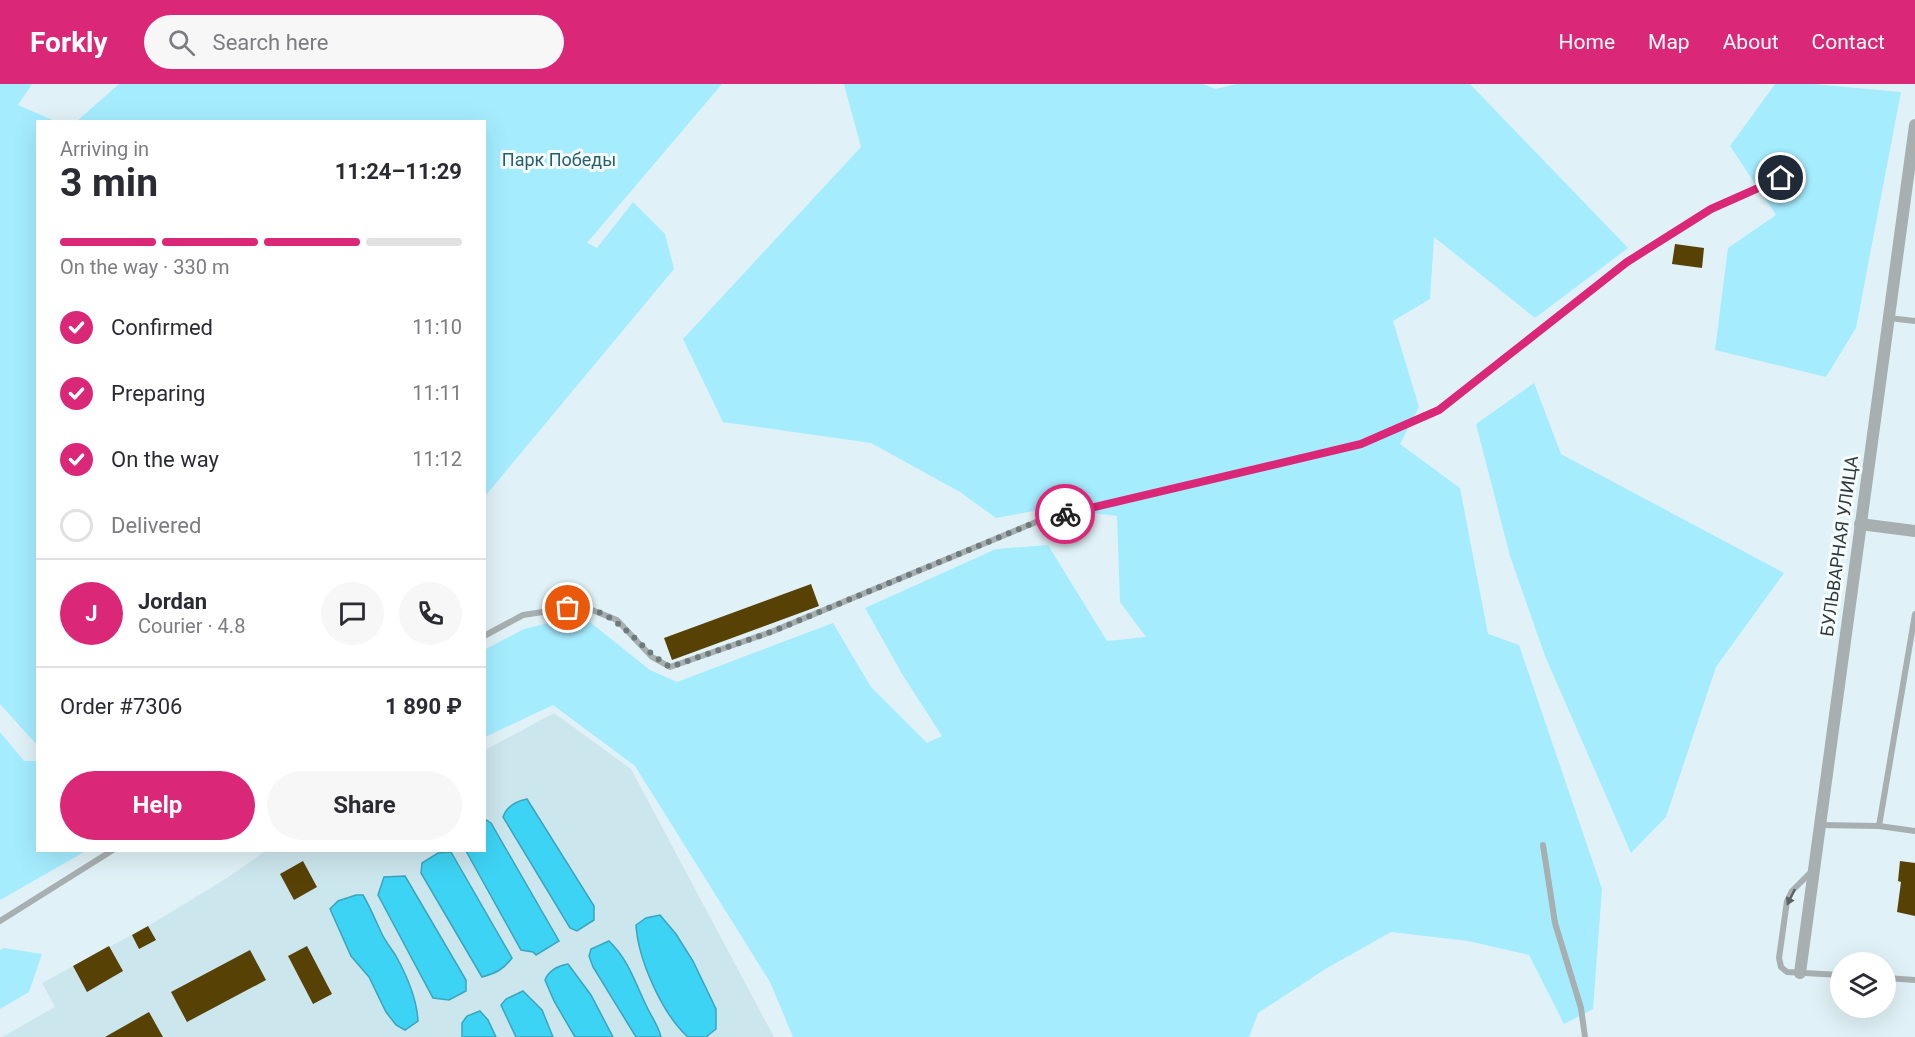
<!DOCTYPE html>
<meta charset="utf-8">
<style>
:root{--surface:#fff;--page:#f7f7f7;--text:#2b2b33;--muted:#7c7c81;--line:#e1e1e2;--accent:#db2777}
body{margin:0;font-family:Roboto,sans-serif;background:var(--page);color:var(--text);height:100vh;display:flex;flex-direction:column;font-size:22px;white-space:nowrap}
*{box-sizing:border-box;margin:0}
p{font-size:20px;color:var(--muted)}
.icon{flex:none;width:33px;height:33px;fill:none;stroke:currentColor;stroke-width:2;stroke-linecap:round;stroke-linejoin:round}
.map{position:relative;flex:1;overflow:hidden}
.panel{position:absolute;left:36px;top:36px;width:450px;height:732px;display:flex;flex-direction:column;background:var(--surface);border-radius:0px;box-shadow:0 6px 24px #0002}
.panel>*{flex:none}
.tools{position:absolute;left:1830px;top:868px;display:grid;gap:12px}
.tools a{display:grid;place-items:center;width:66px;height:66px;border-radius:50%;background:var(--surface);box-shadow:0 6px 24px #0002;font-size:30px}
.pin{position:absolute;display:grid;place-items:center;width:51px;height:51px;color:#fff;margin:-26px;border:3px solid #fff;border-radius:50%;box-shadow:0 2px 6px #0007}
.courier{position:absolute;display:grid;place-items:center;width:60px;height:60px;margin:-30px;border:4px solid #db2777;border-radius:50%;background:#fff;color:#222;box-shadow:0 2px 8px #0007}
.overview em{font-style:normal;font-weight:700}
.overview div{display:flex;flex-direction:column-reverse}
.overview{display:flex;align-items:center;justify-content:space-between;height:102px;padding:0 24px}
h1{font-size:39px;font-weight:700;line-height:45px}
.bar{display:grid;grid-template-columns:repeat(4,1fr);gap:9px 6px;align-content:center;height:72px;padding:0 24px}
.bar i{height:8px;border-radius:4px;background:var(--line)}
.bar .active{background:var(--accent)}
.bar p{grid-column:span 4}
.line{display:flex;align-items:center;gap:15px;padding:0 24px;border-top:2px solid var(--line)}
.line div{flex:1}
.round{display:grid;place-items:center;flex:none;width:63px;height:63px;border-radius:32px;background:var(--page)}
ol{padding:0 24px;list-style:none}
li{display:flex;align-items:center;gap:18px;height:66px}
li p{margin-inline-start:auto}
li .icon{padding:6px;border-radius:50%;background:var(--accent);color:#fff;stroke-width:4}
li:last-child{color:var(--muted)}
li i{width:33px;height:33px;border:3px solid var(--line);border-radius:50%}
.action{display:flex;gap:12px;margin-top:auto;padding:12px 24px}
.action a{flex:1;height:69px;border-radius:36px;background:var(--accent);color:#fff;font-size:24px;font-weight:700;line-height:69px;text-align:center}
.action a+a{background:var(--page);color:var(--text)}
header{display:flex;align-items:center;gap:36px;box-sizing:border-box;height:84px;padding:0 30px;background:var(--accent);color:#fff}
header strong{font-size:28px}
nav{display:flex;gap:33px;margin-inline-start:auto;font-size:21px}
.search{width:420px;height:54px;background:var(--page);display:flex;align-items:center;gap:15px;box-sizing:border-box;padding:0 21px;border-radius:33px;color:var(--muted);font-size:22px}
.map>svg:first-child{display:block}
.built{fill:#cce6ed}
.green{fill:#a5ecff}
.water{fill:#3dd3f4;stroke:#3aa5bc;stroke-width:1.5}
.building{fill:#584105}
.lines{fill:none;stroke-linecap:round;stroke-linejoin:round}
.lane{stroke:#a8afb1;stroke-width:6}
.street{stroke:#a8afb1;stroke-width:12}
.oneway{fill:#5b6264}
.done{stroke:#6f7a7d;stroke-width:6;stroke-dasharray:0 10.8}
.route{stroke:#db2777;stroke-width:8}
.labels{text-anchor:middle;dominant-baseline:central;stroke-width:6;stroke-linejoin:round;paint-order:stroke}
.park-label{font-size:18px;fill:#26606e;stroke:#f6fdff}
.street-label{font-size:18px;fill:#32393b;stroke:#f6fdff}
</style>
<header>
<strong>Forkly</strong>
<div class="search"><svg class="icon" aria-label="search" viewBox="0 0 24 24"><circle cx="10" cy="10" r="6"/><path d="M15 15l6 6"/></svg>Search here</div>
<nav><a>Home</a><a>Map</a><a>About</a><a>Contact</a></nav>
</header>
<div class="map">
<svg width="1915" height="953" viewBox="0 0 1915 953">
<rect width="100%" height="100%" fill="#e0f2f7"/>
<polygon class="built" points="554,629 631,685 774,953 2,953 55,923 42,899 148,842 227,794 265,767 484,766 485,666"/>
<g class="green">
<polygon points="0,0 32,0 18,21 55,37 38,38 37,661 0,620"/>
<polygon points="119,0 722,0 587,159 597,164 633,118 665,150 674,185 486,411 484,38 77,37"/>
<polygon points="844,0 1203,0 1216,5 1236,0 1470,0 1628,164 1535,234 1434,153 1430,215 1393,237 1419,323 1400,360 1460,404 1488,550 1519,561 1602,805 1593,925 1564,940 1529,871 1468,857 1391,848 1327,884 1258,929 1249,953 793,953 770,898 635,682 553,621 485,653 484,566 524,545 581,531 650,586 677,598 833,539 871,603 927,659 942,652 902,590 865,524 996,465 1048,461 1107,557 1146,553 1120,518 1117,432 1051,424 996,434 960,408 871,359 723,338 683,255 861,63"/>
<polygon points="1775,0 1813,0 1901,8 1856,244 1826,293 1715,266 1728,164 1776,131 1730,62"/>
<polygon points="1534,299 1561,370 1784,489 1716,583 1666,733 1631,769 1545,572 1510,472 1476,340"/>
<polygon points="0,648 24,677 37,677 38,766 86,767 0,816"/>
<polygon points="4,864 42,870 29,908 0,925 0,866"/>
</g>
<g class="water">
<path d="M 527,715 L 594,822 L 594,836 L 577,847 L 570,844 L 503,733 C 507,722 516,717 527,715 Z"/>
<polygon points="485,735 491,739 559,857 536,871 533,868 521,866 466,767 484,766"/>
<path d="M 451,768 L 512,874 C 503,886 496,889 482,893 L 421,789 L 422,779 L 438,769 Z"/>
<polygon points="405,792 466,896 466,907 449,916 433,914 378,811 384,793"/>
<path d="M 356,811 L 363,811 C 370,823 375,835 381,848 C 385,857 391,864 396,872 C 407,892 417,915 418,937 L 405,946 L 396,941 L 386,928 L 369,893 L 351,872 L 330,825 L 338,817 Z"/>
<path d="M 660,831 L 676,850 L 693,877 L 716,925 L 716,945 L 706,953 L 688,953 C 662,930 638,875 636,841 L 646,834 Z"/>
<path d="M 609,857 C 629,876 635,899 647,923 C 652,934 658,941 661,953 L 636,953 L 593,883 L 589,872 L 591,865 Z"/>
<path d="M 568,880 L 591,911 L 613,953 L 575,953 L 554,917 L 545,896 C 549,886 557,882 568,880 Z"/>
<polygon points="523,907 542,926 553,953 516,953 501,921 506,915"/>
<polygon points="480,927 488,936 496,953 462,953 462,939 467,932"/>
</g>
<g class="building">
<polygon points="1675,160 1704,164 1702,184 1672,180"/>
<polygon points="811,500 819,522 672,576 664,554"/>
<polygon points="303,777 317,803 294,816 280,790"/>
<polygon points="1900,777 1915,779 1915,832 1897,828 1901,798 1898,797"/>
<polygon points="148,842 156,856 139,865 132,851"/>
<polygon points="109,862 123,887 87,908 73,882"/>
<polygon points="307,862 332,910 313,920 288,872"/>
<polygon points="250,866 266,896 187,938 171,908"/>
<polygon points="149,928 163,953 105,953"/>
</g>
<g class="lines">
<g class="lane">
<polyline points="1889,234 1915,237"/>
<polyline points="484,552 523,531 582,522 617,536 652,573 670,583 771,548 1041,436 1361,360 1439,325 1627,178 1711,125 1781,94"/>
<polyline points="1820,741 1879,742 1915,747"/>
<polyline points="1879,742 1915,530"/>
<polyline points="1543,761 1555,839 1581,924 1585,953"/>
<polyline points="1812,787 1792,807 1787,817 1779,874 1781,883 1787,888 1840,891"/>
<polyline points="0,837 113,766"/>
<polyline points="1886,894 1915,896"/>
</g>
<g class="street">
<polyline points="1860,440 1915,447"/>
<polyline points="1800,889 1915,41"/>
</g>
</g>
<defs><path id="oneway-solid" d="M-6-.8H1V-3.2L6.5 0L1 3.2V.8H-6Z" transform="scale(1.5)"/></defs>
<use class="oneway" href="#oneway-solid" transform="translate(1791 813) rotate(116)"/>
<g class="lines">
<path class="done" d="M 568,524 C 614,518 635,563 670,583 L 771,548 L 1041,436 L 1065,430"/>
<polyline class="route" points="1065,430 1361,360 1439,326 1627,178 1711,125 1781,94"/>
</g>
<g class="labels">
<g class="park-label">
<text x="559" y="75">Парк Победы</text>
</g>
<g class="street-label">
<text transform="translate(1839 462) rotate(-82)">БУЛЬВАРНАЯ УЛИЦА</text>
</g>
</g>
</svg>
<div class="tools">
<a><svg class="icon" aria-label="layers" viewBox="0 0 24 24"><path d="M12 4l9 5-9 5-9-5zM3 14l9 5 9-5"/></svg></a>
</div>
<div class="pin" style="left:568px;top:524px;background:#ea580c"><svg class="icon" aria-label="bag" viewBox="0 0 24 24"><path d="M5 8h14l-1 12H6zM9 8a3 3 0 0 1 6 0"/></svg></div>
<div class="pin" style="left:1781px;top:94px;background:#1f2937"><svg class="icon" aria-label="home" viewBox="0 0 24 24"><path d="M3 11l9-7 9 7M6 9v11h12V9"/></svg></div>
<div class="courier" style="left:1065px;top:430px"><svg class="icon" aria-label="bike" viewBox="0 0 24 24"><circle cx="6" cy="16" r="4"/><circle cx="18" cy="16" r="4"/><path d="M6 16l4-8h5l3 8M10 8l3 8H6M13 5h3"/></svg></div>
<section class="panel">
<div class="overview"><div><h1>3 min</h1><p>Arriving in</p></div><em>11:24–11:29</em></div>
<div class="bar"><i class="active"></i><i class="active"></i><i class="active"></i><i></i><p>On the way · 330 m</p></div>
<ol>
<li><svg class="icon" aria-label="check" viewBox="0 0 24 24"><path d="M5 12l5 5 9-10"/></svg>Confirmed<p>11:10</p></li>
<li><svg class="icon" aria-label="check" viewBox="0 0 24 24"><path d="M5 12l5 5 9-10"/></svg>Preparing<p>11:11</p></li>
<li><svg class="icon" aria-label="check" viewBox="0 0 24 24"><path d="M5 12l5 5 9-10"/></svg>On the way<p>11:12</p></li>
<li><i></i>Delivered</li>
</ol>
<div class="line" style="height:108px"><b class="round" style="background:var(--accent);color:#fff">J</b><div><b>Jordan</b><p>Courier · 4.8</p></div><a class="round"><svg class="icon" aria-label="chat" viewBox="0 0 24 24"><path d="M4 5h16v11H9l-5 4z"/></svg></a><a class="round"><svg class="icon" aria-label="phone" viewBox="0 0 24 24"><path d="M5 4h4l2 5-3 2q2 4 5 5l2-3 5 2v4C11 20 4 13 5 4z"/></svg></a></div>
<div class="line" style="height:78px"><div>Order #7306</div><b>1 890 ₽</b></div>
<div class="action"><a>Help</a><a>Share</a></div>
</section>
</div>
